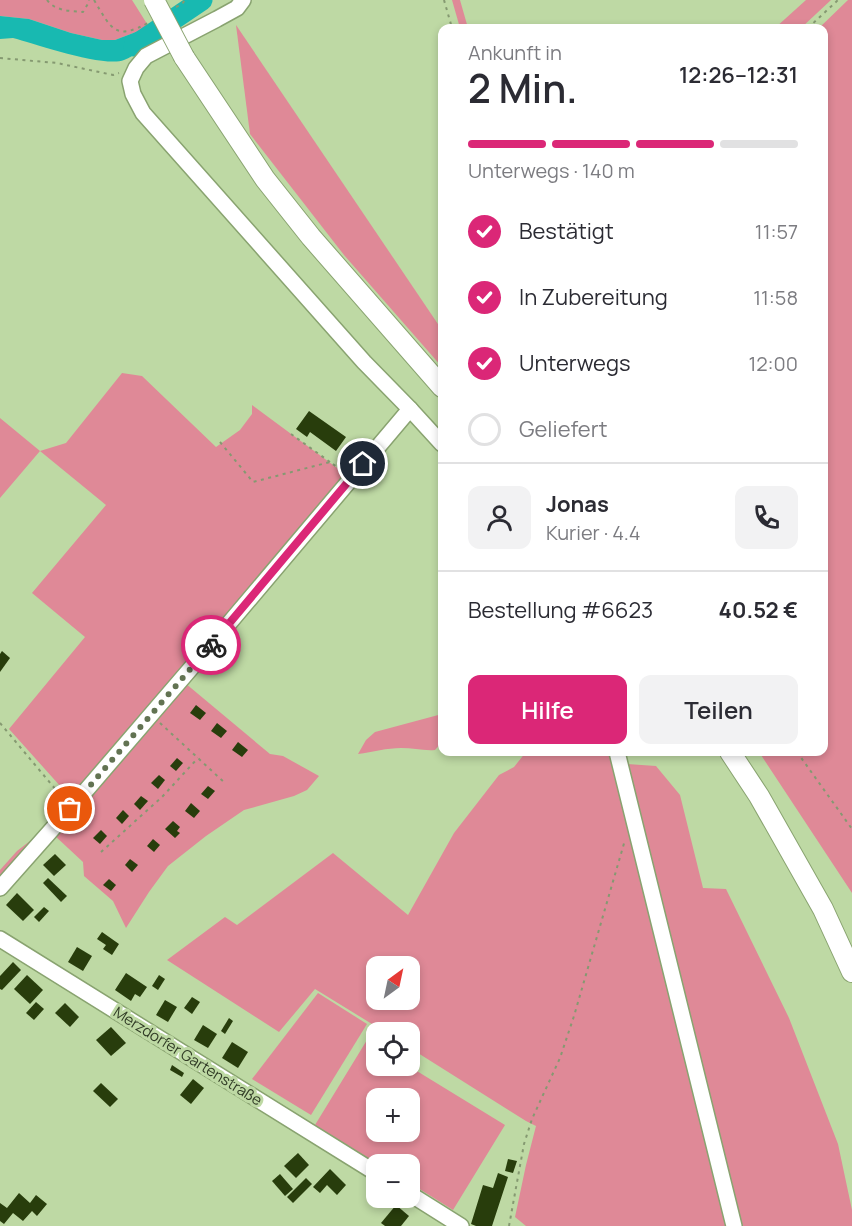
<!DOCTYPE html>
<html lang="de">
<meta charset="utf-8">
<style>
:root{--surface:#fff;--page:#f2f2f3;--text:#2b2b33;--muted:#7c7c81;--line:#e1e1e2;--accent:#db2777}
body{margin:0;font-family:Manrope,sans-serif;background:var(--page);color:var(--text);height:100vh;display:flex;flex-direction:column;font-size:22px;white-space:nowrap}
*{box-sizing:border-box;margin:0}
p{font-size:20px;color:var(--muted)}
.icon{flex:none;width:33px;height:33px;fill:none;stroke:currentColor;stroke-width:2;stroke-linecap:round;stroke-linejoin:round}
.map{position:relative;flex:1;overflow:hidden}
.sheet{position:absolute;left:438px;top:24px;width:390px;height:732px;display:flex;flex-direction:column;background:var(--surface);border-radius:12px;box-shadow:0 3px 9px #0003}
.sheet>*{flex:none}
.needle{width:39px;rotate:33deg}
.tools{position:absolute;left:366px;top:956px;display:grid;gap:12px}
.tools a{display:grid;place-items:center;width:54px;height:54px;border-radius:12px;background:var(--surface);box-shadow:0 3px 9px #0003;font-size:30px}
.pin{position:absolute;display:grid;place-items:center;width:51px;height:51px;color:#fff;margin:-26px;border:3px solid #fff;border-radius:50%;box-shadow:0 2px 6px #0007}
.courier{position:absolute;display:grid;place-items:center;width:60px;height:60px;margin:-30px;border:4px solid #db2777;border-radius:50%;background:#fff;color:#222;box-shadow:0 2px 8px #0007}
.headline em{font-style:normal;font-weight:600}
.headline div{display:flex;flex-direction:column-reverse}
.headline{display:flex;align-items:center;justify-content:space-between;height:102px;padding:0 30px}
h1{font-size:39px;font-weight:600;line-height:45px}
.bar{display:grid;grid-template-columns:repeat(4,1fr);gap:9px 6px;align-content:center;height:72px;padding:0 30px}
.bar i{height:8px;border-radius:4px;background:var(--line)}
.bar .on{background:var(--accent)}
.bar p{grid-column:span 4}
.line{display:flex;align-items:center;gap:15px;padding:0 30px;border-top:2px solid var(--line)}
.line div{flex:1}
.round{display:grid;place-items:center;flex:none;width:63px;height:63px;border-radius:12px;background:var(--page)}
ol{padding:0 30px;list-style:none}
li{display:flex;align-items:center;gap:18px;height:66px}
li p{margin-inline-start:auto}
li .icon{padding:6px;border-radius:50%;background:var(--accent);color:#fff;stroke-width:4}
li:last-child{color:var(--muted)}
li i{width:33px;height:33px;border:3px solid var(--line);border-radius:50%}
.button{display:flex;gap:12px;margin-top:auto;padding:12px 30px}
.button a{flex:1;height:69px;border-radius:12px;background:var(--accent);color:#fff;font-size:24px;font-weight:600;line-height:69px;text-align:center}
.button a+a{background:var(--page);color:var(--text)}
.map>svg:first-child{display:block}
.green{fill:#df8997;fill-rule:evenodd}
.water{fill:#18b9b1}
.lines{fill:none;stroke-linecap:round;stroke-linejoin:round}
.river{stroke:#18b9b1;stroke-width:21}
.building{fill:#283d0c}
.minor-casing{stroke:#89a370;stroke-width:18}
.major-casing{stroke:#89a370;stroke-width:22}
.path{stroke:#859971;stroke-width:2;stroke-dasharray:3 4.5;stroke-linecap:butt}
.minor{stroke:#fff;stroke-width:15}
.major{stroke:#fff;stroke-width:20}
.major-bridge-casing{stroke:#89a370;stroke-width:22;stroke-linecap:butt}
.major-bridge{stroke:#fff;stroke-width:20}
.done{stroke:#627352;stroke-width:6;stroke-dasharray:0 10.8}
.route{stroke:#db2777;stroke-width:8}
.labels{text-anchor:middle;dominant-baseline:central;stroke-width:6;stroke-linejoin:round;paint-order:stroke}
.street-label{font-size:15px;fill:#313c26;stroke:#bed9a4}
</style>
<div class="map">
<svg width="852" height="1226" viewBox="0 0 852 1226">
<rect width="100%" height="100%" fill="#bed9a4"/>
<g class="green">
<polygon points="0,0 132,0 149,27 115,40 102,40 71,33 29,19 0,16"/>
<polygon points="452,0 460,0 468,28 460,28"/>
<polygon points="806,0 831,0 801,28 775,28"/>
<polygon points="848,0 852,0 852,893 759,752 824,752 824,28 819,28"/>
<polygon points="236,25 442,330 442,367 344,255 250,134"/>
<polygon points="122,373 142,376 216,447 240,430 252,414 252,405 348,476 74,797 66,796 61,787 9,729 85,637 32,593 106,505 40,451 0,498 0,418 40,451 66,443"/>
<polygon points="185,683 270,754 283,756 319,776 307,790 294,796 244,810 206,836 168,866 149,892 126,928 113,901 84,876 83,862 54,835"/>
<path d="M 442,714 L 442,742 L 435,750 C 424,751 413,748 401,748 C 387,748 373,752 358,754 L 366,740 L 375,732 Z"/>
<path d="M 526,752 L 611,752 L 729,1226 L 526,1226 L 515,1217 L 526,1165 L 536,1126 L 526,1121 L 410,1048 L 410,1032 L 385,1032 L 315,989 L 279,1032 L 167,960 L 225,917 L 237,925 L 333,853 L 408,915 L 454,833 L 499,775 L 514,767 ZM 376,966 L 410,966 L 410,999 L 376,999 Z"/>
<polygon points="627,764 656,766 680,795 703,888 726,889 789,1018 838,1144 852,1210 852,1226 742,1226"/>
<polygon points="39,834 0,879 0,870 17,851"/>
<polygon points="318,993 367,1024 311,1115 252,1079"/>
<path d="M 367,1040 L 376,1046 L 376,1065 L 407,1065 L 505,1125 L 453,1210 L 410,1183 L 410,1164 L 378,1164 L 315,1125 ZM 376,1098 L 410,1098 L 410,1131 L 376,1131 Z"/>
</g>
<path class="water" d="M 0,16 L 29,19 L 71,33 L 102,40 L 115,40 L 149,27 L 156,40 C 146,46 135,56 124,60 C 105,68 35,44 13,38 L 0,39 Z"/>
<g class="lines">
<polyline class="river" points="134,46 202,0"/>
</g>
<g class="building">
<polygon points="309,411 346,437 336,451 310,432 307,437 296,429"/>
<polygon points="2,651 10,658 0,672 0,654"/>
<polygon points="196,705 206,713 200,720 190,713"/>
<polygon points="217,723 227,731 221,738 211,731"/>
<polygon points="238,742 248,750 242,757 232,750"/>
<polygon points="177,758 183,763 176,771 170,766"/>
<polygon points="159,775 165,780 158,789 151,783"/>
<polygon points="208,786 215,791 208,799 201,794"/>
<polygon points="141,796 148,801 140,810 134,804"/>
<polygon points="191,803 200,811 194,818 185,811"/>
<polygon points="123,810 129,816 122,824 116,818"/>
<polygon points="173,821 180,827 177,831 180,833 175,838 165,829"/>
<polygon points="101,830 107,836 100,844 93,838"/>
<polygon points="153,839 160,845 154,852 147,846"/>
<polygon points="55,854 66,865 54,876 43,865"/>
<polygon points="130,859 138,865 132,872 125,865"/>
<polygon points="48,878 67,896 61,902 43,883"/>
<polygon points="109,879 116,885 111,891 103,885"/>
<polygon points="17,893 34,910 23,921 6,905"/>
<polygon points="44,907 49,911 39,922 34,917"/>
<polygon points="102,932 119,944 112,955 103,949 106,945 97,939"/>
<polygon points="77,947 92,956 83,971 68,962"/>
<polygon points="13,962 21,970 2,990 0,989 0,976"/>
<polygon points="126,973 147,987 140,997 135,994 131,1001 115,990"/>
<polygon points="27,975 43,990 30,1004 14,989"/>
<polygon points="159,975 165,979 158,990 152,986"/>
<polygon points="192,997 200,1002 192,1014 184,1008"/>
<polygon points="165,1000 177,1007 168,1022 156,1015"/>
<polygon points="36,1002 44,1009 34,1020 26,1013"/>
<polygon points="65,1003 79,1017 70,1027 55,1013"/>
<polygon points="229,1018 233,1021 225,1034 221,1031"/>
<polygon points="203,1025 217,1034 208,1048 194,1040"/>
<polygon points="111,1027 126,1043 111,1056 96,1040"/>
<polygon points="232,1042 248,1052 238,1068 222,1058"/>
<polygon points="172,1065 184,1073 182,1077 170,1070"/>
<polygon points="193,1079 204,1088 191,1104 180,1095"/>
<polygon points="101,1083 118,1099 110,1107 93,1091"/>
<polygon points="298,1153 309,1165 296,1178 284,1166"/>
<polygon points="508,1159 517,1161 513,1173 505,1171"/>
<polygon points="330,1169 346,1185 337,1195 327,1185 320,1193 313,1187"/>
<polygon points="498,1173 508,1177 492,1226 476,1226 471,1224 483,1185 493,1188"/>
<polygon points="280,1174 293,1189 285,1196 272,1181"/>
<polygon points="306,1178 312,1184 293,1203 287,1197"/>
<polygon points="19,1193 30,1203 36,1195 47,1204 37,1216 32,1211 23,1221 13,1213 4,1224 0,1221 0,1203 7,1208"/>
<polygon points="396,1205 409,1216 401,1226 385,1226 381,1223"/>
</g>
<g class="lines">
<g class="minor-casing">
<g id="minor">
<polyline points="243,0 237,8 217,19 146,56 136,68 130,81 133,94 143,113 364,362 410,409 442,444"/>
<polyline points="617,752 734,1226"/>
<polyline points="0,888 70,809 204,653 410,409"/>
<polyline points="0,939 376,1173"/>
<polyline points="410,1194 461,1226"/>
</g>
</g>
<g class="major-casing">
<g id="major">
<polyline points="184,57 265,179 311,237 442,387"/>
<polyline points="730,752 759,796 823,909 852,972"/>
</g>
</g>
<g class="path">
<path d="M 47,0 C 55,11 70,11 83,12 L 89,2 L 89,0"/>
<path d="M 94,0 C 112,30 115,41 150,22"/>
<polyline points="444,0 452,28"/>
<polyline points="176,7 182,4 185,0"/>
<polyline points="808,28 838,0"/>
<polyline points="0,58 57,63 113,75 119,73"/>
<polyline points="291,434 330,462"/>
<polyline points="220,442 253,482 330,462 341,470"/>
<polyline points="0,723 62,797"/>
<polyline points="160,723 225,783"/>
<polyline points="797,752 852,829"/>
<polyline points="101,852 162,797 198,758"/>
<polyline points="509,1226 524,1144 532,1119 560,1058 574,1016 625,840"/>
</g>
<use href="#minor" class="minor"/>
<use href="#major" class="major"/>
<g class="major-bridge-casing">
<polyline id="major-bridge" points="154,0 184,57"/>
</g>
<use href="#major-bridge" class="major-bridge"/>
</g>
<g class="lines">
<polyline class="done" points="70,809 211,645"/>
<polyline class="route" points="211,645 363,464"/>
</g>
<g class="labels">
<g class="street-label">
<text transform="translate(188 1056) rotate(32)">Merzdorfer Gartenstraße</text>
</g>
</g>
</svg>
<div class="tools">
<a><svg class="needle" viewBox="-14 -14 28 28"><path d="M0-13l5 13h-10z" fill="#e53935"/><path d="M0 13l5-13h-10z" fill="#7c7c81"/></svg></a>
<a><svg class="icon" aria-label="locate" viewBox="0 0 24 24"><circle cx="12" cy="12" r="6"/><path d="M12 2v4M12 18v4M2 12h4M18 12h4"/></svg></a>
<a>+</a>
<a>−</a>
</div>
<div class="pin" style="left:70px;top:809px;background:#ea580c"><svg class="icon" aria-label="bag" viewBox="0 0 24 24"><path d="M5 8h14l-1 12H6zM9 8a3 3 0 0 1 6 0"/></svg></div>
<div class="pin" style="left:363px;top:464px;background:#1f2937"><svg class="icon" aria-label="home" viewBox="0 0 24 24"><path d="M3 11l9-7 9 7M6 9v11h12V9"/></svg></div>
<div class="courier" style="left:211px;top:645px"><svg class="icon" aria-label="bike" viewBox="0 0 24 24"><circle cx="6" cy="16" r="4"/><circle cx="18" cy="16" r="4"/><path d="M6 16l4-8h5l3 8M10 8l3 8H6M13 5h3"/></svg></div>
<section class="sheet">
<div class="headline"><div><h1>2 Min.</h1><p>Ankunft in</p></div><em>12:26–12:31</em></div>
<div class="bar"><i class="on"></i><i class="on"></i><i class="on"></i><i></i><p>Unterwegs · 140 m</p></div>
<ol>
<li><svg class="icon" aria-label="check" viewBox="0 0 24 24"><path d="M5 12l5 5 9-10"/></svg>Bestätigt<p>11:57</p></li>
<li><svg class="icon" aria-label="check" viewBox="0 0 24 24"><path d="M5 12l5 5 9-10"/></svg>In Zubereitung<p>11:58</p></li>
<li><svg class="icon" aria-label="check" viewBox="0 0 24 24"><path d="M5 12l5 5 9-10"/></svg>Unterwegs<p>12:00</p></li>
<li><i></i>Geliefert</li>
</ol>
<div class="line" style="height:108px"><a class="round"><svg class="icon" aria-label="person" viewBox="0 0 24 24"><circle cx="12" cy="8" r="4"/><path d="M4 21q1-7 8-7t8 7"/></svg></a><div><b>Jonas</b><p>Kurier · 4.4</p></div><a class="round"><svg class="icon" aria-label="phone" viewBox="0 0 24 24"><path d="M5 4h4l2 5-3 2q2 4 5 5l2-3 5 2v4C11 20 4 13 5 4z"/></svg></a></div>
<div class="line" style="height:78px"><div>Bestellung #6623</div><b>40.52 €</b></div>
<div class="button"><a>Hilfe</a><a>Teilen</a></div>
</section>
</div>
